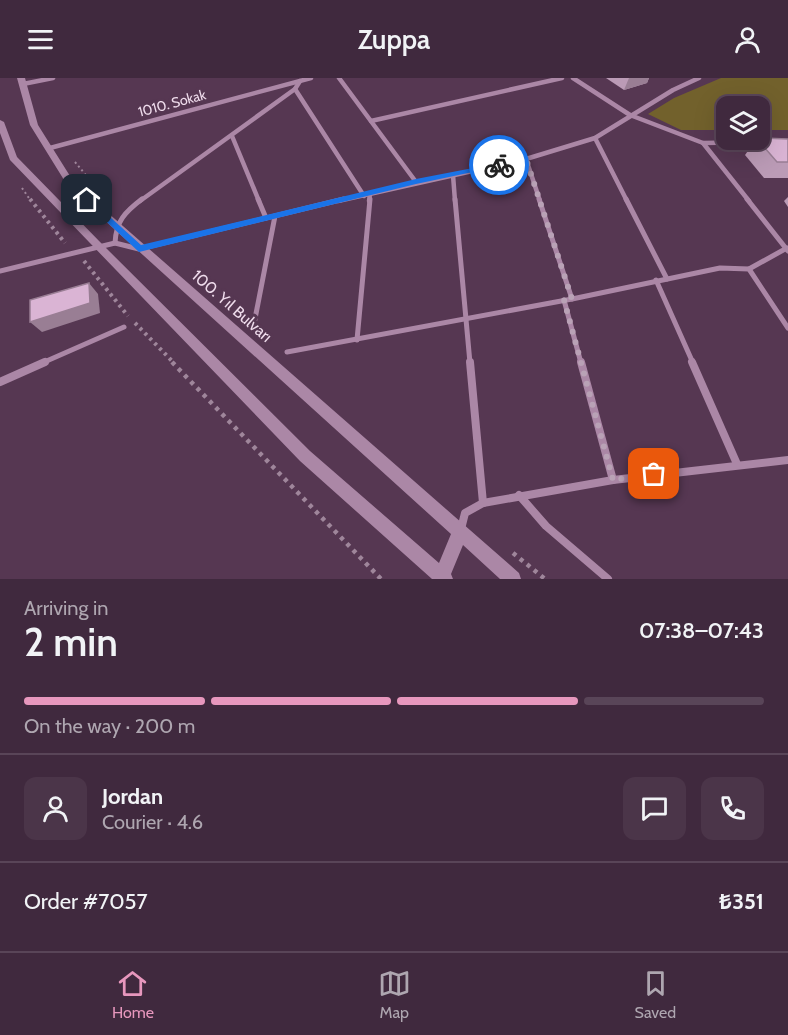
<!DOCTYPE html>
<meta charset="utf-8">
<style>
:root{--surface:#40293e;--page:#4b3549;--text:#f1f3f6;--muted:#aea6b0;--line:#594558;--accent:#e797bd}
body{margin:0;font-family:Cabin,sans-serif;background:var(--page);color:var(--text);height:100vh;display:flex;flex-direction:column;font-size:22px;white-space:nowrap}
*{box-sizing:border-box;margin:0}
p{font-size:20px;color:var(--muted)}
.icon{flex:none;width:33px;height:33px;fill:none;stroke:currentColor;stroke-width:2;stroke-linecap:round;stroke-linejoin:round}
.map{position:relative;height:501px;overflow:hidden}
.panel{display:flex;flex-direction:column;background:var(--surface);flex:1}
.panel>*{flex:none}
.tools{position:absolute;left:716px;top:18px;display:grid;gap:12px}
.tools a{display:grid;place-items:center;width:54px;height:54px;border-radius:12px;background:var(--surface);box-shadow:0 6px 24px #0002,0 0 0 2px var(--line);font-size:30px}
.pin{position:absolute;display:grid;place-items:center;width:51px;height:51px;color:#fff;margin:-26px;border-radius:12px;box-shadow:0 3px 9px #0006}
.courier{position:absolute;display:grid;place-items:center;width:60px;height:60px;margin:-30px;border:4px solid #1a73e8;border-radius:50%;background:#fff;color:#222;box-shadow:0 2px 8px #0007}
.headline em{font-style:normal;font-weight:600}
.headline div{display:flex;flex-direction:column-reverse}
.headline{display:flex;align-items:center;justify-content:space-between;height:102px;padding:0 24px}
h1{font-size:39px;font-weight:600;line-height:45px}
.bar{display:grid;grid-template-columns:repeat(4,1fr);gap:9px 6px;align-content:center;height:72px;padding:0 24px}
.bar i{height:8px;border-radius:4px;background:var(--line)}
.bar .selected{background:var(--accent)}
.bar p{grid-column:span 4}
.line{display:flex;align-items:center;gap:15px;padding:0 24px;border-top:2px solid var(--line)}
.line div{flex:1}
.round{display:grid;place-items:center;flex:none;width:63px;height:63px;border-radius:12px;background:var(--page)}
header{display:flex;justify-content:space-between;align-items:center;height:78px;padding:0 24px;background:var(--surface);font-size:27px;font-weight:600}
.tabs{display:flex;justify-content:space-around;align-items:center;height:84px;border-top:2px solid var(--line);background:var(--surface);font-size:16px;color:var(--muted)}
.tabs a{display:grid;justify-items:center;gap:3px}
.tabs .selected{color:var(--accent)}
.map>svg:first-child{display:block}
.green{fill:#72612c}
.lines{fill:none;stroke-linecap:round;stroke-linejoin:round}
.path-far2{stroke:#9f869b;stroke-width:2;stroke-dasharray:2 3;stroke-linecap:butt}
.path-far1{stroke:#9f869b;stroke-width:4;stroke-dasharray:3 4;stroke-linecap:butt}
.path{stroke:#9f869b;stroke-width:4.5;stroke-dasharray:4 5;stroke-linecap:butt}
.street-far2{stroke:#ab87a6;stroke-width:4.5}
.street-far1{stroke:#ab87a6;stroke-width:5}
.street{stroke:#ab87a6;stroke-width:8}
.secondary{fill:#ab87a6;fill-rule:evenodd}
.wall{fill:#bb9bb6}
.shaded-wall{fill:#997e94}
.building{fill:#dab4d4;stroke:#997e94;stroke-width:1.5}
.route{fill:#1a73e8}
.done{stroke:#b9a2b6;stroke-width:6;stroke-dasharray:0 10.8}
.labels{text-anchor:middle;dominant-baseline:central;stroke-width:6;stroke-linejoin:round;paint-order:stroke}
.far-street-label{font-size:14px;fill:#efdcec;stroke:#563752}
.street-label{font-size:16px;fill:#efdcec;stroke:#563752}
</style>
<header><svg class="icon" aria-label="menu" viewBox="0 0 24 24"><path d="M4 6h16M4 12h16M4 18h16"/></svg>Zuppa<svg class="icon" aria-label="person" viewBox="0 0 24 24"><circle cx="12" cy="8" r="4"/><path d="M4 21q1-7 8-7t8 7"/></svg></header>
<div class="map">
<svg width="788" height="501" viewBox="0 0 788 501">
<rect width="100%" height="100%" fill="#563752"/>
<polygon class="green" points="721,0 788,0 788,52 759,52 759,28 726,28 726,52 681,52 648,36 674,20"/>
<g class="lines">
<g class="path-far2">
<polyline points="75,84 95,108"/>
<polyline points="22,110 31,123"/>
</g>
<g class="path-far1">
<polyline points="30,121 65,165"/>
<polyline points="84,183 128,238"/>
<polyline points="135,245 174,285"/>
</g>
<g class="path">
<polyline points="172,284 381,501"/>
<polyline points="513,475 545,501"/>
</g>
<g class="street-far2">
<polyline points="339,0 416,104"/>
<polyline points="573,0 630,37 703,65 749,123"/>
<polyline points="23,6 53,0"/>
<polyline points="295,11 364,118"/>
<polyline points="371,43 562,0"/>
<polyline points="232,58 259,123"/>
<polyline points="595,60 627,123"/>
<polyline points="703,65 762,64"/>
<polyline points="50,70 311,0"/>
<polyline points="526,81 540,123"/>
<polyline points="453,97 455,123"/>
<polyline points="140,123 295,11 300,3"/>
<polyline points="338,123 526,81 595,60 673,12 699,0"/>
<polyline points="369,123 370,116"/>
</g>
<g class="street-far1">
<polyline points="258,121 266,140"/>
<polyline points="455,121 470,285"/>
<polyline points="626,121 667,201"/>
<polyline points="747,121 788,173"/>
<path d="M 115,165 C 116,143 125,134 142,121"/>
<polyline points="749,191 787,170"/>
<polyline points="0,193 115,165 139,171 344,121"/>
<polyline points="656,202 693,285"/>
<polyline points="572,221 720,190 749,191 788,250"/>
<polyline points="564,222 581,285"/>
<polyline points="254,246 275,138"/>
<polyline points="357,262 370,121"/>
<polyline points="287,274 572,221 539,121"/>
<polyline points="42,285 124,249"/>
</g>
<g class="street">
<polyline points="470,284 483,425"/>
<polyline points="581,284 613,402"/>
<polyline points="692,284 737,386"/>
<polyline points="0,304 45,284"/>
<polyline points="519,417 546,448 608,501"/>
<polyline points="461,451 465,435 483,425 613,402 788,382"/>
</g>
<polygon class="secondary" points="17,0 25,0 38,47 75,106 519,495 521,501 500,501 463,467 451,496 453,501 432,501 300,383 10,82 0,55 0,42 4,44 17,79 102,166 310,373 439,485 451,456 69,110 30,47"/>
</g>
<g class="wall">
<polygon points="606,0 649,0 647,5 624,12"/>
<polygon points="788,61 788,100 764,100 745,77 756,62"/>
<polygon points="788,119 788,129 784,123"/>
</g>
<g class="shaded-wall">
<polygon points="629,0 649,0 647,5 624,12"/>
<polygon points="89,205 98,216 100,235 42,254 30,244"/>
</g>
<g class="building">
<polygon points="759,60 788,61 788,84 777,84 758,62"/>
<polygon points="89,205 90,225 30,244 30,222"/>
</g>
<polygon class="route" points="499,85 501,88 416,106 139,174 83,122 89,120 141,167 416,101"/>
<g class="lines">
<polyline class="done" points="499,87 526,81 572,221 564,222 613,402 654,396"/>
</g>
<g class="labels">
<g class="far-street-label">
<text transform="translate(172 25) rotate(-15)">1010. Sokak</text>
</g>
<g class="street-label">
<text transform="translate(232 228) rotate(41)">100. Yıl Bulvarı</text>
</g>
</g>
</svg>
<div class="tools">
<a><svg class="icon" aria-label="layers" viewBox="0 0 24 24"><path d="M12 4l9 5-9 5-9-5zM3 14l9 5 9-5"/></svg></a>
</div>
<div class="pin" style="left:654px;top:396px;background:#ea580c"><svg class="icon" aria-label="bag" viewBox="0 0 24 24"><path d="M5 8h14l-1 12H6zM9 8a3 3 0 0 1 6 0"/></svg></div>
<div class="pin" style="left:87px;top:122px;background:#1f2937"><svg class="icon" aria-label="home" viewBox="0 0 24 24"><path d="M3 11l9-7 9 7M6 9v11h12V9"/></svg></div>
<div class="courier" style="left:499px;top:87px"><svg class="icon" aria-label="bike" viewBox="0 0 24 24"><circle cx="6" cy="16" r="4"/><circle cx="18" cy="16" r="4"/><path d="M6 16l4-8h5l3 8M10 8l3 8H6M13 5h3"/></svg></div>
</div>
<section class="panel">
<div class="headline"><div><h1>2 min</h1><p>Arriving in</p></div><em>07:38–07:43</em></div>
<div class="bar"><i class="selected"></i><i class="selected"></i><i class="selected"></i><i></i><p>On the way · 200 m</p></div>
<div class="line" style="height:108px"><a class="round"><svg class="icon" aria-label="person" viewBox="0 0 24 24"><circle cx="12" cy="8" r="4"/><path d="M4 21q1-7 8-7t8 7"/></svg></a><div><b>Jordan</b><p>Courier · 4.6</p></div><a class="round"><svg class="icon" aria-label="chat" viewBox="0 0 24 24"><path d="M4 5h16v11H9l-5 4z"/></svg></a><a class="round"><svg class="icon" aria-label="phone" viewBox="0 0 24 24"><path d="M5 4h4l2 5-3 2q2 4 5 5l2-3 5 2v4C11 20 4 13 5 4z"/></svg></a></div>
<div class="line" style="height:78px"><div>Order #7057</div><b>₺351</b></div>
</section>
<nav class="tabs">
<a class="selected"><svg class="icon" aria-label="home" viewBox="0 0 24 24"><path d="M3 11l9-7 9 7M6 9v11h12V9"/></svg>Home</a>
<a><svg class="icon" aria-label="map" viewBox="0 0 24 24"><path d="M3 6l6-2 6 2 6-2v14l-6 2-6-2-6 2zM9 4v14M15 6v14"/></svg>Map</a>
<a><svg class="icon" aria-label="saved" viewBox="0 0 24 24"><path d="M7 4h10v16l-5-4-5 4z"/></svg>Saved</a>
</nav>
